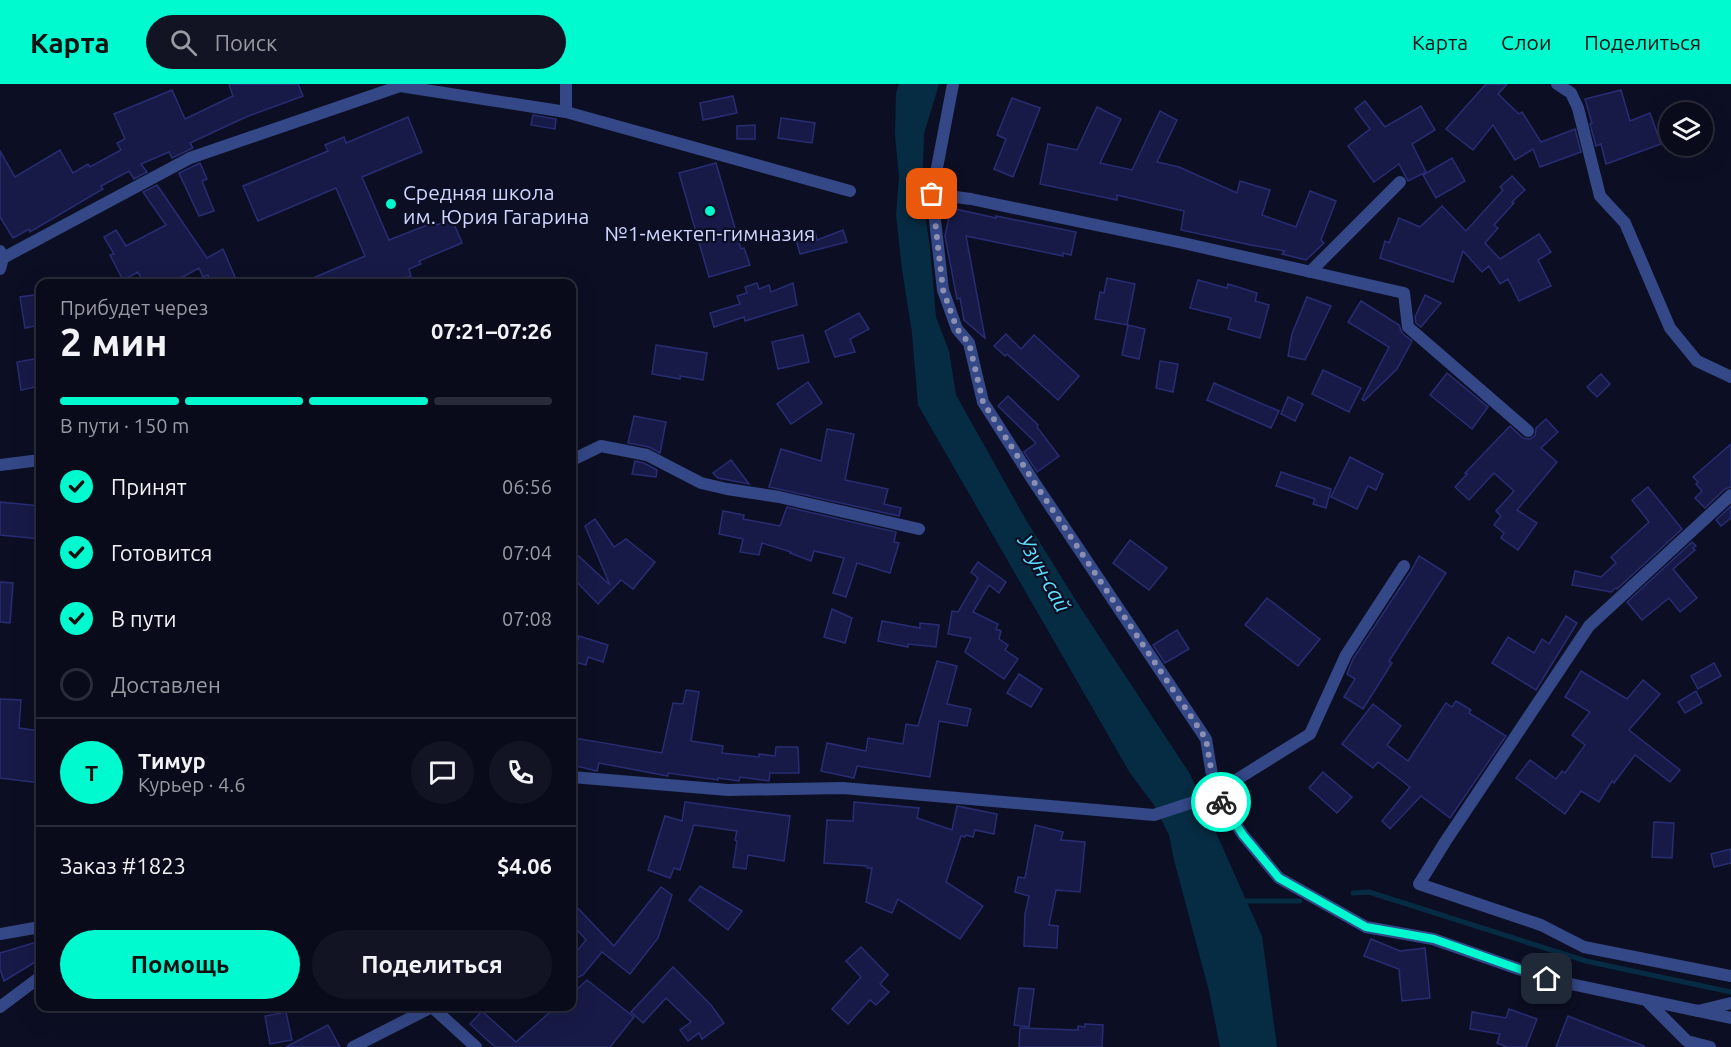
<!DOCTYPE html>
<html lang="ru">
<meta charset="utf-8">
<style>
:root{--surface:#090b1a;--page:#121423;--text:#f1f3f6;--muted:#999ba2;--line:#292b39;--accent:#00fad0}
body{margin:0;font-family:Ubuntu,sans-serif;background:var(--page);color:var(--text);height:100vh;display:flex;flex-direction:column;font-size:22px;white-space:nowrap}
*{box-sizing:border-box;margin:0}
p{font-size:20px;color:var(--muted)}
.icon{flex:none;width:33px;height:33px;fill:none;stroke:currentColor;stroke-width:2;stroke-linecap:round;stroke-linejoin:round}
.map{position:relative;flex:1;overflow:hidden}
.details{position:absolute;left:36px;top:195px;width:540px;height:732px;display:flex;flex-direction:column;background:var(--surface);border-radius:12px;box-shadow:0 6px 24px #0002,0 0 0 2px var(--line)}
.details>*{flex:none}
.tools{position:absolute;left:1659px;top:18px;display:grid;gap:12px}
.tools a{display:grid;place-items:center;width:54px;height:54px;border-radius:50%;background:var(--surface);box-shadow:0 6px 24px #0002,0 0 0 2px var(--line);font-size:30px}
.pin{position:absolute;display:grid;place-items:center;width:51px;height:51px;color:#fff;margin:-26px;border-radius:12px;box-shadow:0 3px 9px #0006}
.courier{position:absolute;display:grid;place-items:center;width:60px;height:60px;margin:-30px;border:4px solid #00fad0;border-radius:50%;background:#fff;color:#222;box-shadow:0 2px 8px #0007}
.summary em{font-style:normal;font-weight:600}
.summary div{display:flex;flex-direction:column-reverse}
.summary{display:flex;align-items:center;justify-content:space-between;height:102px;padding:0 24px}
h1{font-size:39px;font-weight:600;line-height:45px}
.bar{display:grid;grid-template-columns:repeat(4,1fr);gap:9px 6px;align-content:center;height:72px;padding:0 24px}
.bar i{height:8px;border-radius:4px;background:var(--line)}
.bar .selected{background:var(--accent)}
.bar p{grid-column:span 4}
.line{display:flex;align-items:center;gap:15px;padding:0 24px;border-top:2px solid var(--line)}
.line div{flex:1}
.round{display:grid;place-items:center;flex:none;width:63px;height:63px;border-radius:32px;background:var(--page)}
ol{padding:0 24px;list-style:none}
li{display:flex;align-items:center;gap:18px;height:66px}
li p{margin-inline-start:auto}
li .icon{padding:6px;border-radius:50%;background:var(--accent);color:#111;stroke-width:4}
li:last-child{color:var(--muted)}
li i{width:33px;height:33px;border:3px solid var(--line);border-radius:50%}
.action{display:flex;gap:12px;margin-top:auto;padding:12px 24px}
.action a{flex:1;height:69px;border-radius:36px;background:var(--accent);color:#111;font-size:24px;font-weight:600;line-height:69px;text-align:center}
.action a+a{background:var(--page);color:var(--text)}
header{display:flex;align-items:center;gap:36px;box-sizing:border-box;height:84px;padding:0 30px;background:var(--accent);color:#111}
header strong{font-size:28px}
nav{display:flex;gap:33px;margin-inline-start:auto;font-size:21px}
.search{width:420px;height:54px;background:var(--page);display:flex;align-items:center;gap:15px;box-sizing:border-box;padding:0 21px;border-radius:33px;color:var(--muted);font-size:22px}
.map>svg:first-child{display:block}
.water{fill:#062c43}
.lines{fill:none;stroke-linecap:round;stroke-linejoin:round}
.stream{stroke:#062c43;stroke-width:5}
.building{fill:#171a46;stroke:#282d73;stroke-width:1.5}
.minor{stroke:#344786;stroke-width:12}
.tertiary{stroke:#344786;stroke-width:12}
.done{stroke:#8b90b2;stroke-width:6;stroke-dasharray:0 10.8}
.route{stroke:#00fad0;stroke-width:8}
.poi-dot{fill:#00fad0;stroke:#0c0f23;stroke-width:2}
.labels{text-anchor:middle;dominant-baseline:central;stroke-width:4.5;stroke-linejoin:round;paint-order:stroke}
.poi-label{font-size:21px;fill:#cfd6ff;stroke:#0c0f23;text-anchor:start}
.water-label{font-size:22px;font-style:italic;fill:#5ddfff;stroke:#0c0f23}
</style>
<header>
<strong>Карта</strong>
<div class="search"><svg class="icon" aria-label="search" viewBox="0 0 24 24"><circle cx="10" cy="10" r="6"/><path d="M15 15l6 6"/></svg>Поиск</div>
<nav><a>Карта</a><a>Слои</a><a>Поделиться</a></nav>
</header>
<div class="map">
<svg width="1731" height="963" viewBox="0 0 1731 963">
<rect width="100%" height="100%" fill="#0c0f23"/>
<polygon class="water" points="899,0 939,0 924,50 922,110 930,164 936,233 949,267 956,311 1026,436 1078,520 1190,690 1262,852 1277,963 1220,963 1209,907 1174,776 1169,751 1154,721 1130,689 918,321 912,249 902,185 896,131 899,93 895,51 896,9"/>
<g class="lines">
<g class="stream">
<polyline points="1353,809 1369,808 1586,877 1731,908"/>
<polyline points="1239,819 1246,817 1300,817"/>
</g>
</g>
<g class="building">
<polygon points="229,0 298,0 303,12 246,33 190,59 193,64 172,74 169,68 141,80 147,88 134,95 129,87 101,102 103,105 30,148 29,145 13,154 0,133 0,67 15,93 60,66 73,89 88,80 90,83 121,66 117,59 125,55 114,30 172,6 185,35 233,12"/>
<polygon points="1486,0 1507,0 1498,10 1519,30 1522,28 1541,58 1575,45 1581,68 1540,83 1533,65 1515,76 1493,41 1473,66 1446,45"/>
<polygon points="1621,6 1630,37 1650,29 1661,60 1606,80 1601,60 1596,62 1590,40 1592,39 1585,15"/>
<polygon points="733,12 737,29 703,36 700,19"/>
<polygon points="1012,14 1040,24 1013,93 994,85 1006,55 997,51"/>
<polygon points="1365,17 1385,43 1421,22 1435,46 1412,60 1426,88 1408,97 1399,80 1374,98 1348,62 1370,45 1355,25"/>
<polygon points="1097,23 1121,35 1100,79 1132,86 1160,27 1177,36 1157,78 1179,83 1237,109 1240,97 1270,106 1262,131 1296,143 1310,107 1336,117 1321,156 1324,159 1306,176 1282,170 1285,167 1251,161 1181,146 1184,127 1117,111 1117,116 1040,100 1048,60 1077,66"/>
<polygon points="533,31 556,35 555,45 531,41"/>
<polygon points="408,33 422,68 362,93 389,156 435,138 437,141 452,135 462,159 419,177 421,180 409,185 411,192 403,195 406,200 299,200 365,172 336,104 258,137 243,102 328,67 325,61 344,53 346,59"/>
<polygon points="781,34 815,39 812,59 778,54"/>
<polygon points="755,41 755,55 737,55 737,42"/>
<polygon points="1452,74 1465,97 1436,114 1423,91"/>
<polygon points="200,79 207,95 202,97 214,127 199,132 179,89"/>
<polygon points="716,79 741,165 744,164 750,181 709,193 679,89"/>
<polygon points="1512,92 1525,106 1512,118 1514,119 1494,141 1498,144 1485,159 1500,175 1539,150 1551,168 1538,176 1551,202 1519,217 1508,195 1500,200 1489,182 1482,188 1463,167 1453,198 1380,174 1385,157 1389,159 1399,134 1420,143 1442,122 1466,147 1503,106 1500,103"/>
<polygon points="157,101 207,174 223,165 238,200 212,200 208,191 203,193 199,184 170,200 144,200 138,188 123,196 110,171 114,170 104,153 116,146 126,162 166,141 143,108"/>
<polygon points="951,124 996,134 996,132 1076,148 1071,171 1063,169 1063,172 966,152 985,254 964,236 960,214 957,215 945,152"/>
<polygon points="843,146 847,158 800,170 795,152 815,147 817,156"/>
<polygon points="1107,194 1135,200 1127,241 1095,235 1100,208 1104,209"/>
<polygon points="1198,196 1227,204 1228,200 1257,209 1255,217 1269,221 1260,254 1228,245 1231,234 1190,224"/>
<polygon points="757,199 759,205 769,201 771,208 793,199 797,221 745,237 744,233 714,243 710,229 740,220 737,212 747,209 745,203"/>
<polygon points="40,210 40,241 25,244 20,213"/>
<polygon points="1425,211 1441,219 1421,243 1416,239 1415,233"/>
<polygon points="1307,213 1331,222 1305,276 1288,272 1292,250"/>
<polygon points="1361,217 1399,241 1402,249 1412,257 1397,285 1364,317 1362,315 1389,263 1348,238"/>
<polygon points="859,229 869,245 850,255 855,268 835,273 825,247"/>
<polygon points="1128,241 1145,245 1139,275 1122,271"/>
<polygon points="1006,250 1021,265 1034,251 1079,292 1058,316 1007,270 1005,272 994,262"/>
<polygon points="803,251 809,278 778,285 772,258"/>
<polygon points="656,261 707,269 703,296 680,292 680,295 652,290"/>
<polygon points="40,274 40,302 21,306 17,278"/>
<polygon points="1160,277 1178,280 1173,308 1156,304"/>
<polygon points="1323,286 1361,304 1349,328 1312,310"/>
<polygon points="1447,289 1488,323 1472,345 1430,311"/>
<polygon points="1601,290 1610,300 1597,313 1587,303"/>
<polygon points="808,298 822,319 791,340 777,320"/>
<polygon points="1214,299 1279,327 1271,344 1207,316"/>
<polygon points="1008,312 1038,341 1037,343 1059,372 1037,388 1024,368 1036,359 998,322"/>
<polygon points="1288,313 1303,320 1295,337 1281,330"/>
<polygon points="634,332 666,338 660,369 649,363 628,359"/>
<polygon points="1546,335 1558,348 1541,364 1557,378 1517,426 1537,439 1518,466 1501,454 1504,449 1494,441 1501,432 1496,427 1514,407 1494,389 1469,416 1455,403 1467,390 1465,389 1510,342 1523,354 1530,355 1535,352 1536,344"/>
<polygon points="827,345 854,350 845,396 888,405 884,420 901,424 899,432 769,403 781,365 821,377"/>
<polygon points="1731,360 1731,403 1725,405 1705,424 1695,414 1702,407 1696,400 1698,398 1693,393"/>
<polygon points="1350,373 1383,390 1376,406 1368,402 1357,425 1331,413"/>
<polygon points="731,376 749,400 718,394 713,389"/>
<polygon points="635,377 644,379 657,386 656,393 632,390"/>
<polygon points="1281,388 1331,405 1326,424 1313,420 1315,415 1276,402"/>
<polygon points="1648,403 1682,445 1617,505 1616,504 1611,508 1572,501 1575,487 1601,493 1616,479 1611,473 1649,438 1632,416"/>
<polygon points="0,418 40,422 40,455 0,451"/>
<polygon points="1731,422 1731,434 1721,442 1716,436"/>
<polygon points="787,423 896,448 894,458 899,459 890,489 857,479 846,513 833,509 844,474 814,467 811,477 790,469 791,468 762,459 759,471 740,468 743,455 719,450 723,427 744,431 743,435 780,442"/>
<polygon points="595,435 614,463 626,455 655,478 633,505 621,496 598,520 572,493 572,466 610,501 585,442"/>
<polygon points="1130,456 1167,484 1149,506 1113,479"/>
<polygon points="1692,458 1696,462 1693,464 1695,466 1673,485 1697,514 1680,528 1669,514 1642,536 1627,518"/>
<polygon points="1419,472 1446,489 1389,577 1392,579 1363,625 1344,613 1355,595 1347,590 1353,575 1411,487"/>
<polygon points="978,478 1006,498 999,509 989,501 973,528 998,540 996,545 1001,547 999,555 1008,561 1005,566 1018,575 1004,595 965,568 971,554 948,550 952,527 958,528 978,494 971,488"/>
<polygon points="0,498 13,499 10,539 0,538"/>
<polygon points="1267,514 1320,555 1298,582 1245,541"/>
<polygon points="832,525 852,534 845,559 824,553"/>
<polygon points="1566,532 1577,539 1536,606 1492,579 1508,553 1534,569 1542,555 1549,560"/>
<polygon points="882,537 920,544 920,539 939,541 936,563 908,560 908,563 878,557"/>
<polygon points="1177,546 1189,565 1165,579 1153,561"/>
<polygon points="579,552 608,561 603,578 588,573 586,581 572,577"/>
<polygon points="937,577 957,582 947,620 971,625 967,642 939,637 930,693 857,682 854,694 821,687 827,659 866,667 868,654 903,660 906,640 918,642"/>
<polygon points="1714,579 1721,592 1698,605 1691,592"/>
<polygon points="1581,587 1627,615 1643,596 1660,610 1629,646 1680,686 1670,698 1635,671 1614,699 1612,697 1599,718 1581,707 1565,730 1516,694 1530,676 1556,695 1562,687 1565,689 1585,661 1572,651 1590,628 1565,613"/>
<polygon points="1019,590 1042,605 1031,623 1007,609"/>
<polygon points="686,606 699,608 691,657 723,662 722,669 759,673 759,670 775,672 776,663 798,663 799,689 770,689 769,697 740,693 739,697 718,694 718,696 668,689 668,692 599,679 597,687 572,681 572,671 575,654 662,669 673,619 683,620"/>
<polygon points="1696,607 1702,619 1685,629 1678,618"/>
<polygon points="0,615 21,616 19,644 40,647 40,699 0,694"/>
<polygon points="1456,617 1471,626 1469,629 1506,652 1450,734 1421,712 1390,745 1382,737 1410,703 1378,678 1373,684 1342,660 1373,620 1401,642 1387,661 1408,677 1446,619 1452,623"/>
<polygon points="1323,688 1352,713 1337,729 1309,704"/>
<polygon points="685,718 790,732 784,777 748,771 746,785 733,783 737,757 735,756 737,747 694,741 680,786 674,784 670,794 648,786 665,732 682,737"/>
<polygon points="854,718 919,724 917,734 952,746 957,722 997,730 994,750 975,746 973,753 966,751 965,753 961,752 946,798 983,822 960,855 898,815 892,829 866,818 872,784 867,784 867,782 824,779 827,736 853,737"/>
<polygon points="1654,738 1674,739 1672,774 1652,773"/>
<polygon points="1035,741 1063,748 1061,756 1085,758 1080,808 1056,806 1049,841 1058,842 1057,864 1024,862 1025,830 1029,812 1015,808 1018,793 1025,794"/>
<polygon points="1731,765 1731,779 1714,783 1711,770"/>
<polygon points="700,802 742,827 728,846 689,816"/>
<polygon points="661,803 672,811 658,854 630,890 602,868 583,891 572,896 572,873 586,856 572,840 572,818 614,862"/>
<polygon points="1371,855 1400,867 1425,864 1430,914 1402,917 1399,885 1364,872"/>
<polygon points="40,857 40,875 4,897 0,885 0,869"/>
<polygon points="861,863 888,891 880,900 889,908 876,921 870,916 848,940 832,925 861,893 846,877"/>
<polygon points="673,883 711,921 724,939 702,955 699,949 688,957 680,946 691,938 666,914 643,939 631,928"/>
<polygon points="587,896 634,933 610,963 495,963 470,940 482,927 516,958 557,922 572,922 572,910"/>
<polygon points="1019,904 1034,905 1029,943 1014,941"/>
<polygon points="1509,925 1537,935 1526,963 1507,963 1497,959 1500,950 1470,945 1472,928 1506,934"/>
<polygon points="286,928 292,956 270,960 265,932"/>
<polygon points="1568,932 1644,962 1644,963 1556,963"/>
<polygon points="1085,940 1103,941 1102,963 1019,963 1020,944 1078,946 1078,942 1085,943"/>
<polygon points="328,941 340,963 286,963"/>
</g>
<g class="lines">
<g class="minor">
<polyline points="566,0 566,28"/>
<polyline points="1557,0 1571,9 1578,24 1600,112 1625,139 1670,244 1697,277 1731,293"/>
<polyline points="932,110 953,0"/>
<polyline points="3,174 190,74 400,2 566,28 850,107"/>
<polyline points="1310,188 1400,98"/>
<polyline points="572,376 601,362 647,371 701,399 727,405 779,413 919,445"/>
<polyline points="0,381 40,376"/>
<polyline points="1731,411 1589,542 1445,758 1419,800 1541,841 1584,863 1731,892"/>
<polyline points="1404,482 1346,571 1310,650 1215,709 1206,655 1034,398 983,318 969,259 957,245 943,206 932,110 971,115 1183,159 1404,209 1408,243 1528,347"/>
<polyline points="1646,916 1687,957 1710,963"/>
<polyline points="1698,927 1731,919"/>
<polyline points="353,963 432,923 476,963"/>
</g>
<g class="tertiary">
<polyline points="0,167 3,174 0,185"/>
<polyline points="572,693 728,706 843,704 1154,731 1206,714 1215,709 1243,751 1279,794 1366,843 1433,855 1547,895 1731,934"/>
<polyline points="0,850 40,843"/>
<polyline points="0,923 40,893"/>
</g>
</g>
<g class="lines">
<polyline class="done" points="932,110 943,206 957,245 969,259 983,318 1034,398 1206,655 1215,709 1221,718"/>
<polyline class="route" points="1221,718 1243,751 1279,794 1366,843 1434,855 1547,895"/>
</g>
<g class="poi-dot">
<circle cx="391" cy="120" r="6"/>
<circle cx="710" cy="127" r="6"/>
</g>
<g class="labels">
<g class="poi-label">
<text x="403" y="108">Средняя школа<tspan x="403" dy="24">им. Юрия Гагарина</tspan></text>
<text x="710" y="149" text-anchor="middle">№1-мектеп-гимназия</text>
</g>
<g class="water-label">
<text transform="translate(1045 489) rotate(61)">Узун-сай</text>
</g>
</g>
</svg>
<div class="tools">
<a><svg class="icon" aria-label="layers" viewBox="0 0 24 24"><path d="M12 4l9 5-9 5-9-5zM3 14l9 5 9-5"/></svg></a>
</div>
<div class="pin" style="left:932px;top:110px;background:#ea580c"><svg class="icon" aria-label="bag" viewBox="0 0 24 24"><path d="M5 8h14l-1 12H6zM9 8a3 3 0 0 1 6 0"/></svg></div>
<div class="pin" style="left:1547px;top:895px;background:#1f2937"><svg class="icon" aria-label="home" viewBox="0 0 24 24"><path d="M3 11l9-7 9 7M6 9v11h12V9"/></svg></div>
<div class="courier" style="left:1221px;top:718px"><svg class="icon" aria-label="bike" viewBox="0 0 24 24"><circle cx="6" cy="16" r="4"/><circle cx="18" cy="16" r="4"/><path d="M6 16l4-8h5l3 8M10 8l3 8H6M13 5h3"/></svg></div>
<section class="details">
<div class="summary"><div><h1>2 мин</h1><p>Прибудет через</p></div><em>07:21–07:26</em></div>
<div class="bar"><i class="selected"></i><i class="selected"></i><i class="selected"></i><i></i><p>В пути · 150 m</p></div>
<ol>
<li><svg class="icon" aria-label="check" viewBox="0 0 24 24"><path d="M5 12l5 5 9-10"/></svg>Принят<p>06:56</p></li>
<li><svg class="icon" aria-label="check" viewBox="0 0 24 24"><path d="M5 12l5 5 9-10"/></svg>Готовится<p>07:04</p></li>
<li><svg class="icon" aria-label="check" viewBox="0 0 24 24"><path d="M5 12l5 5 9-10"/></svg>В пути<p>07:08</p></li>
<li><i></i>Доставлен</li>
</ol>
<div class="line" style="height:108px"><b class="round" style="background:var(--accent);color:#111">Т</b><div><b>Тимур</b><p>Курьер · 4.6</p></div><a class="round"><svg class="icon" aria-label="chat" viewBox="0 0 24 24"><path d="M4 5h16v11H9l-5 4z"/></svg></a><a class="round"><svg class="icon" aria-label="phone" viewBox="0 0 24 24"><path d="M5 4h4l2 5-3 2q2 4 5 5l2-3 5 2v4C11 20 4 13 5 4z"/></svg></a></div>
<div class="line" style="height:78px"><div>Заказ #1823</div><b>$4.06</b></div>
<div class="action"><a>Помощь</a><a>Поделиться</a></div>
</section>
</div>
